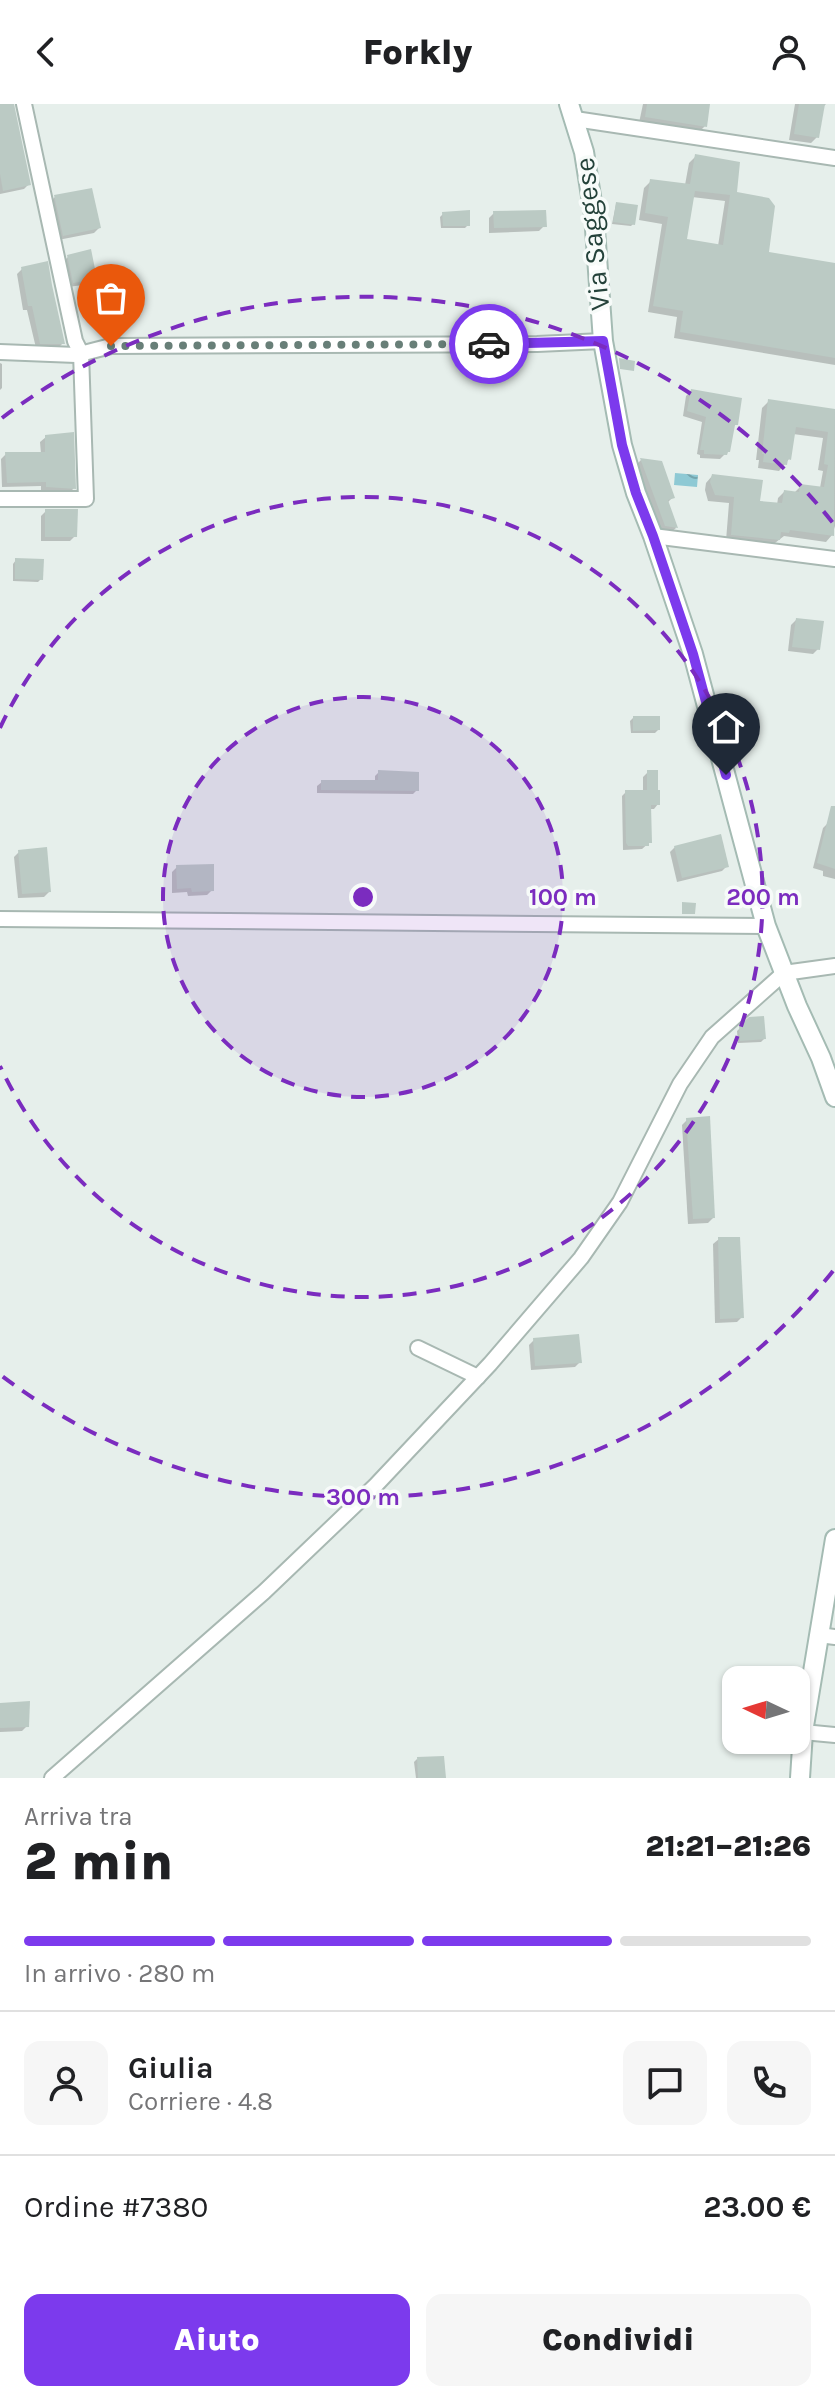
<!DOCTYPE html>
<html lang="it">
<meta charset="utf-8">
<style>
:root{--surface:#fff;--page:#f6f6f6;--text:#202124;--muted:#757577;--line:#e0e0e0;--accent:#7c3aed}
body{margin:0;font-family:Karla,sans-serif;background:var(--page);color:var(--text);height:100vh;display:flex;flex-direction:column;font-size:30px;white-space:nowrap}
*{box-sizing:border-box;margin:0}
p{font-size:26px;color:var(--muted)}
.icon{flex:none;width:44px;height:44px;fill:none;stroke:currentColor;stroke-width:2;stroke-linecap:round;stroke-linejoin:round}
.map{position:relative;height:1674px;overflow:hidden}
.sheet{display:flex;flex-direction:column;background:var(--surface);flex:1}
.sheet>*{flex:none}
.needle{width:52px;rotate:274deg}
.controls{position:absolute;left:722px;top:1562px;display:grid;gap:16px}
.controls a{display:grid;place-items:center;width:88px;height:88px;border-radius:16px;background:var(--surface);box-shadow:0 2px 6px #0004;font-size:40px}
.pin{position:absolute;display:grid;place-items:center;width:68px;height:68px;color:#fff;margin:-82px -34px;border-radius:50% 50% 50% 0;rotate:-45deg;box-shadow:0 0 8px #0007}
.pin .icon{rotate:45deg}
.courier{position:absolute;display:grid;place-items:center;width:80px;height:80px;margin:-40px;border:6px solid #7c3aed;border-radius:50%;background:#fff;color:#222;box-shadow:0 2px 10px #0007}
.summary em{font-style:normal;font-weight:800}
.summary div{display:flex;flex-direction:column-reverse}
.summary{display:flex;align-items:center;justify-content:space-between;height:136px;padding:0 24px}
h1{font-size:52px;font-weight:800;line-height:60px}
.bar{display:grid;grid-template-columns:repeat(4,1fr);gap:12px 8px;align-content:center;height:96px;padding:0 24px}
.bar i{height:10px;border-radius:6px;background:var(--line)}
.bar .selected{background:var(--accent)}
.bar p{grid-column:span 4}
.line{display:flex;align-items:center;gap:20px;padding:0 24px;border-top:2px solid var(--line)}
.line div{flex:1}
.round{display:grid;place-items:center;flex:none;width:84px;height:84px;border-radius:16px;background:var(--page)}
.action{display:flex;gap:16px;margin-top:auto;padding:16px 24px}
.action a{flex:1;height:92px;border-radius:16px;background:var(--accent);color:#fff;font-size:32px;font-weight:800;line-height:92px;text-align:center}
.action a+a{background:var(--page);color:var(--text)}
header{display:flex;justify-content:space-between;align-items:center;height:104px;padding:0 24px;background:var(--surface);font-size:36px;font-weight:800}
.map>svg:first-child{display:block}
.water{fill:url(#water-waves)}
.shadow{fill:#0003;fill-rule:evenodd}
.building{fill:#bbcac4;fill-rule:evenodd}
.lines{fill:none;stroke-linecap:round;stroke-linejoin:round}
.street-casing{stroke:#a8b8b2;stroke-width:18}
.secondary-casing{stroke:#a4bbb3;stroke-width:22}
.street{stroke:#fff;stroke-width:14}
.secondary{stroke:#fff;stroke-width:18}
.done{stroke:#687f78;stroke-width:8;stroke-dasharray:0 14.4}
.route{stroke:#7c3aed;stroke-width:10}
.ring{fill:none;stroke:#7b2cbf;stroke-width:4;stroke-dasharray:14 10}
.labels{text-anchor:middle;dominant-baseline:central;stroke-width:7;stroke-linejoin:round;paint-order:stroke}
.street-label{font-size:28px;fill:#24423a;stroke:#f7fbf9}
.centre{fill:#7b2cbf;stroke:#f7fbf9;stroke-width:4}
.ring-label{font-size:24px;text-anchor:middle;font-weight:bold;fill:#7b2cbf;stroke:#f7fbf9;stroke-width:7;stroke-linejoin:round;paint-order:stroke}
</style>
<header><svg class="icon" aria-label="back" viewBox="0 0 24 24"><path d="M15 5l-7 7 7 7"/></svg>Forkly<svg class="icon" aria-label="person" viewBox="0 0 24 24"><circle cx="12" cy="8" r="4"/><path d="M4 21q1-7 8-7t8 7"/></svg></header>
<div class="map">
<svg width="835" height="1674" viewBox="0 0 835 1674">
<defs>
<pattern id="water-waves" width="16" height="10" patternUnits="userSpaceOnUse" patternTransform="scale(2)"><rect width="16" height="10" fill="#8ec9d4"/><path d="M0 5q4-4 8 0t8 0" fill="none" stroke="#74a5ad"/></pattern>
</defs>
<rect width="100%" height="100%" fill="#e6efeb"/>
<polygon class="water" points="675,369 698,371 697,383 674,381"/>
<g class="shadow">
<polygon points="0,0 13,0 29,80 24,85 0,90"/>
<polygon points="643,0 708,0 705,22 698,29 639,19"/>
<polygon points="795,0 826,0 822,4 817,33 811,39 789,36"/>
<path d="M 696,52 L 734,90 L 766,150 L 835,161 L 835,261 L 674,234 L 677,213 L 648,208 L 662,120 L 639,116 L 644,84 L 651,77 L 685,81 L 689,59 ZM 692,93 L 725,97 L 718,142 L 685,137 Z"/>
<polygon points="55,93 99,124 94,129 58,136 50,98"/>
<polygon points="616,100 633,120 631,122 612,120"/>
<polygon points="494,109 544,122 539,127 489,129 489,114"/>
<polygon points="443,110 468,121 465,124 441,124 440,113"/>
<polygon points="68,153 95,175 90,180 68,183 63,158"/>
<polygon points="22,165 63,239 58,244 36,244 27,206 23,206 17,170"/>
<polygon points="0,259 2,260 2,284 0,286"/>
<polygon points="691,287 736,320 732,324 728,347 720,355 700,354 700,351 697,350 702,318 683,312 686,292"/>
<polygon points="769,297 835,307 835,422 832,431 826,438 784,432 771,442 726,437 729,399 708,397 705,386 706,379 712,372 758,399 777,401 778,394 784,388 794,389 801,382 820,384 823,367 818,366 823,334 793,330 789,355 779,367 758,364 759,356 756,356 762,304"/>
<polygon points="46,333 74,384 69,389 41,387 41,382 2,383 1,355 6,350 41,350 40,338"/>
<polygon points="641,356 673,393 667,399 676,424 671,428 660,427 636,361"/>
<polygon points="46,407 75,432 70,437 41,437 41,412"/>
<polygon points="16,456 41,475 38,478 13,477 13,460"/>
<polygon points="796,516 818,545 813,550 788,547 791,521"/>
<polygon points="633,614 658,626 655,629 631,629 630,617"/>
<polygon points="379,668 417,686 413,690 317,689 317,682 322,678 375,678 375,672"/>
<polygon points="648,668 658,700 654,705 649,705 650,738 642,745 623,746 622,692 626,688 643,688 643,673"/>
<polygon points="828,719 835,720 835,775 823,772 823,767 813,764 823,724"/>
<polygon points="675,743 727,762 722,767 677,778 670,748"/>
<polygon points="19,748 49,788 44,793 18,794 14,753"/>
<polygon points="177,763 212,786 207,791 188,792 187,788 172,789 172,768"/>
<polygon points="750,915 764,935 761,938 738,939 737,927"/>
<polygon points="687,1016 713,1114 708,1119 688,1120 682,1021"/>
<polygon points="719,1135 742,1213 737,1218 715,1219 713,1140"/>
<polygon points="534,1236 580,1258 575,1263 531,1266 529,1241"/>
<polygon points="0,1601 27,1622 22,1627 0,1628"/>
<polygon points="417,1655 444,1674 416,1674 414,1658"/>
</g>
<g class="building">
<polygon points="0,0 14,0 31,81 3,87 0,70"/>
<polygon points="647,0 710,0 707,23 645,13"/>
<polygon points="799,0 825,0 819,34 794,30"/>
<path d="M 695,50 L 740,58 L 737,88 L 769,94 L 775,102 L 769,148 L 835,159 L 835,254 L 680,228 L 683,207 L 653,202 L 668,113 L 645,109 L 650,75 L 690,80 ZM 695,87 L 730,91 L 723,141 L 687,135 Z"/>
<polygon points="92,84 101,124 63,132 54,91"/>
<polygon points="616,98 638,101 635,121 613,118"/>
<polygon points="470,106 470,122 443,122 442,108"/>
<polygon points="546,106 547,123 494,124 493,107"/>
<polygon points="91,145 97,175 73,179 67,151"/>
<polygon points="48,157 52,181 65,240 40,240 32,202 28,202 21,163"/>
<polygon points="619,254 635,257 634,267 620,265"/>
<polygon points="691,285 742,294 738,321 735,321 730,348 728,348 727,351 704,350 704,346 700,346 706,313 687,307"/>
<polygon points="768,295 835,305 834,432 790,426 789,429 781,428 780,436 731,431 734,393 715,391 710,378 712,370 763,376 760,397 782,399 784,386 799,388 800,380 824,383 828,361 824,360 828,328 796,323 791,356 788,355 787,361 763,358 764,350 762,350"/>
<polygon points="74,328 76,385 46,383 46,378 7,379 5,348 45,348 45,331"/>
<polygon points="640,354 662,357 675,394 668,396 678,424 665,422"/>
<polygon points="45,405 78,405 77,433 45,433"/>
<polygon points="15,454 44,455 43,476 15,475"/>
<polygon points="796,514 824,517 820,546 792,543"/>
<polygon points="633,612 660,612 660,626 633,627"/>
<polygon points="378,666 419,668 419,687 321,686 321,676 378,676"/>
<polygon points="647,666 658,666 658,686 660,686 660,701 651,701 652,739 649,739 649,742 628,742 626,739 625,686 647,686"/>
<polygon points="831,702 835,702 835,765 817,759"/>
<polygon points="721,730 729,763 682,774 674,742"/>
<polygon points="47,743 51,788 22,790 18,746"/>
<polygon points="214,760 214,787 192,788 191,784 177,785 176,761"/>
<polygon points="682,798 696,799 695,810 682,810"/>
<polygon points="764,912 766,935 740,937 739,922 749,913"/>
<polygon points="710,1012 715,1114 693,1115 686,1014"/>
<polygon points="718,1133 740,1133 744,1214 720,1215"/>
<polygon points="579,1230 582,1259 535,1262 533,1234"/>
<polygon points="30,1597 29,1623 0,1624 0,1599"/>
<polygon points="444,1652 446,1674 418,1674 417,1653"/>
</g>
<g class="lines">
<g class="street-casing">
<g id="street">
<polyline points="575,15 835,54"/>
<polyline points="0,248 76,251 111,242 537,240 603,237"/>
<polyline points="0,395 86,395 81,249 75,237 24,0"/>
<polyline points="653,432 835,455"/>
<polyline points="0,815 766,822"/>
<polyline points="418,1244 478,1273"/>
<polyline points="819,1531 835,1533"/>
<polyline points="803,1628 835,1631"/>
<polyline points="52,1674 264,1488 376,1381 490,1260 581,1154 620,1098 680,980 712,933 784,869 835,862"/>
</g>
</g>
<g class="secondary-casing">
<g id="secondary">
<polyline points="569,0 584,48 594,111 603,237 622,341 636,389 653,432 693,550 766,822 797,902 821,954 835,993"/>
<polyline points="800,1674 803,1628 835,1435"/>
</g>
</g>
<use href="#street" class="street"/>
<use href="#secondary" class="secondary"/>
</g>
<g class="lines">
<polyline class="done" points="111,242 489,240"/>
<polyline class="route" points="489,240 603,237 622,341 636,389 653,432 693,550 726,671"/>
</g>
<circle cx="363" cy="793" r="200" fill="#7b2cbf" fill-opacity=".12"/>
<g class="ring">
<circle cx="363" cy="793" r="200"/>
<path d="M0 624A400 400 0 1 1 0 962"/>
<path d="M833 1167A600 600 0 0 1 2 1272M2 314A600 600 0 0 1 833 419"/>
</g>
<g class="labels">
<g class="street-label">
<text transform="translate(592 130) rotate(-96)">Via Saggese</text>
</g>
</g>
<circle cx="363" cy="793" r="12" class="centre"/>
<g class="ring-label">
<text x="563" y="801">100 m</text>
<text x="763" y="801">200 m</text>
<text x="363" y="1401">300 m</text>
</g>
</svg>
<div class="controls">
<a><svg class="needle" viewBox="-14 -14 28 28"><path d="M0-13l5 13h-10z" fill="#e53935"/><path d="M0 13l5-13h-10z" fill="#757577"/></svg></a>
</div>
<div class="pin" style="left:111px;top:242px;background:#ea580c"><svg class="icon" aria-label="bag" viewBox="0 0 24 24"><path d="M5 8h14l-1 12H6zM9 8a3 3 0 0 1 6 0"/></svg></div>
<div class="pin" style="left:726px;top:671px;background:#1f2937"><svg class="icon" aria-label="home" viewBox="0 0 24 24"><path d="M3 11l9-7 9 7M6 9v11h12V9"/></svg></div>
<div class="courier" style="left:489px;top:240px"><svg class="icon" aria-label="car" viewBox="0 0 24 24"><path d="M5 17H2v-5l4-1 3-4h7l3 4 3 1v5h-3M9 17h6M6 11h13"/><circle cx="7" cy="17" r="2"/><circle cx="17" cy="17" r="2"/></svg></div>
</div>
<section class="sheet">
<div class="summary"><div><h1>2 min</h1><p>Arriva tra</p></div><em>21:21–21:26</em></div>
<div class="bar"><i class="selected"></i><i class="selected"></i><i class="selected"></i><i></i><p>In arrivo · 280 m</p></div>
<div class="line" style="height:144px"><a class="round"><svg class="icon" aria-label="person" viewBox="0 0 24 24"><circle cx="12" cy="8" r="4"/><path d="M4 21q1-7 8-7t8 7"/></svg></a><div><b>Giulia</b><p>Corriere · 4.8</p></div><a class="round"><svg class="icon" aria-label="chat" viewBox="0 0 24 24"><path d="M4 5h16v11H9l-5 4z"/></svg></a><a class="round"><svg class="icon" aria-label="phone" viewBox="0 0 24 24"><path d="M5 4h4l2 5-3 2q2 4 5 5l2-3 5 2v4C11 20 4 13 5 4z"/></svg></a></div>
<div class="line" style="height:104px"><div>Ordine #7380</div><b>23.00 €</b></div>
<div class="action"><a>Aiuto</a><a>Condividi</a></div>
</section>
